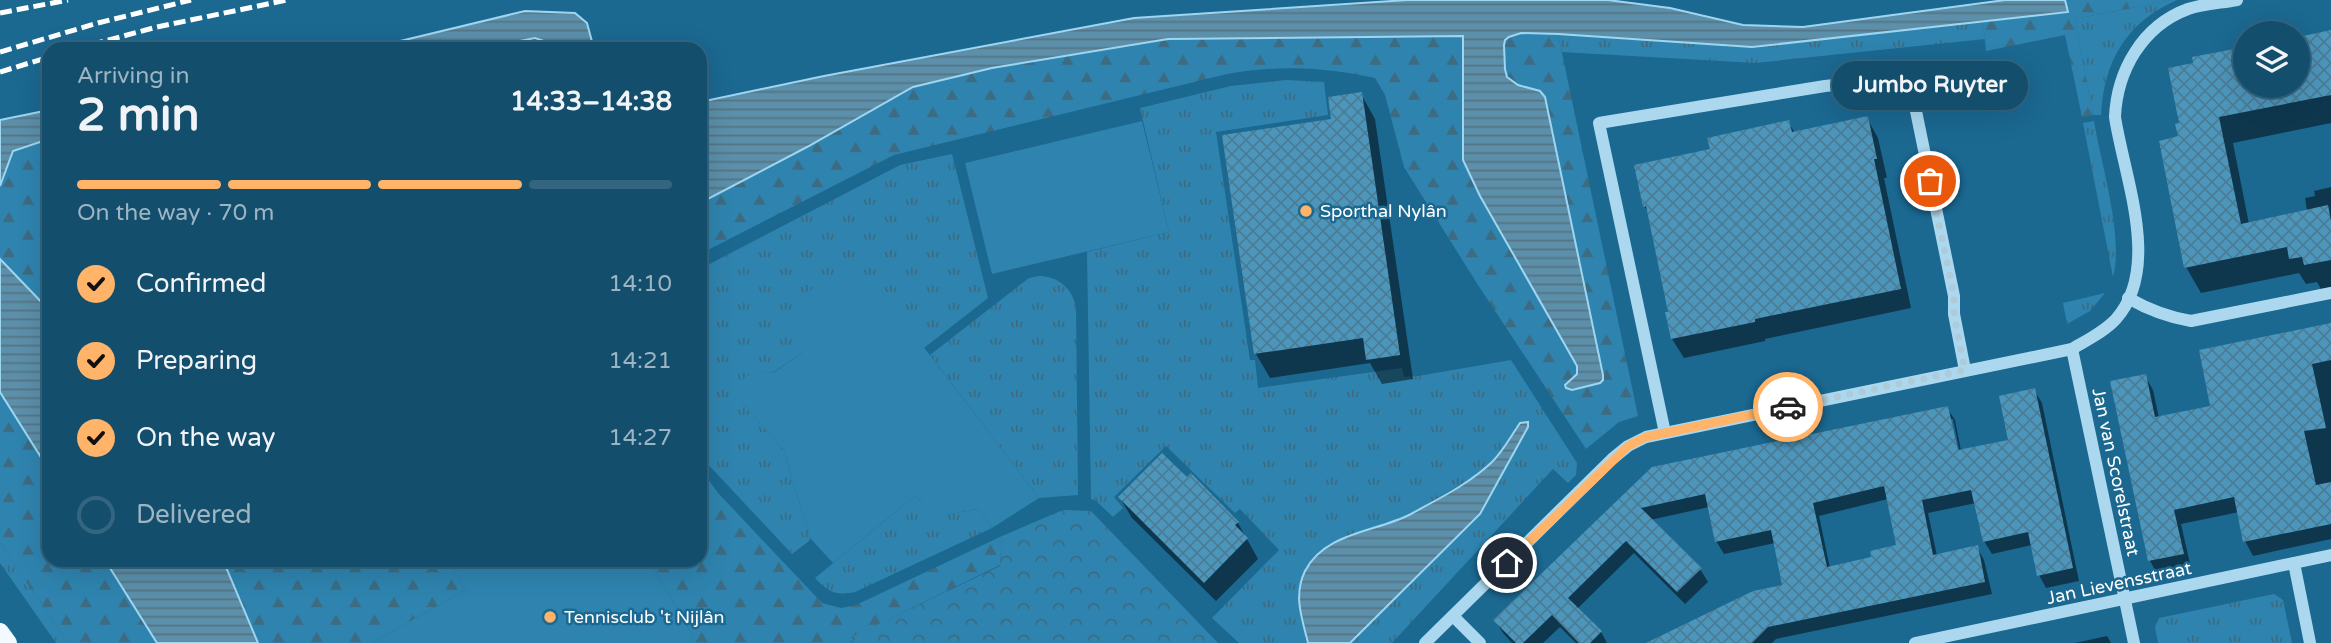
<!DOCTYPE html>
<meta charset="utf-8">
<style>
:root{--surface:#144e6d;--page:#1d5572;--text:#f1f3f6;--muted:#9db4c2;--line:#336580;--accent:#ffb469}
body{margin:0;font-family:"Varela Round",sans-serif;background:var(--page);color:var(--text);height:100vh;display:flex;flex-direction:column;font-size:26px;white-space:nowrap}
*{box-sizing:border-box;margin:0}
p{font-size:23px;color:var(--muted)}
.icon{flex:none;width:38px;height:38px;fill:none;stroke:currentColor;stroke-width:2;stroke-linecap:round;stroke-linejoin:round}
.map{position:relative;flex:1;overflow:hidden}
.drawer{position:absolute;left:42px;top:42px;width:665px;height:525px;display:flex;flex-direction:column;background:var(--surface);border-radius:21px;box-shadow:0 7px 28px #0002,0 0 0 2px var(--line)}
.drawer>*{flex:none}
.fabs{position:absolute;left:2233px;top:21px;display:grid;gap:14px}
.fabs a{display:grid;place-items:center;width:77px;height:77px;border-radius:50%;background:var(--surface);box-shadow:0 7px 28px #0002,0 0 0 2px var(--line);font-size:35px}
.pin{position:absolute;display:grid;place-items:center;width:60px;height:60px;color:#fff;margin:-30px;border:4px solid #fff;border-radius:50%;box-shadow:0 2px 7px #0007}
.courier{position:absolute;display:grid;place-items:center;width:70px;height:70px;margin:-35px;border:5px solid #ffb469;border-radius:50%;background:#fff;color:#222;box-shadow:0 2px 9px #0007}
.bubble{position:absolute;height:49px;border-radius:24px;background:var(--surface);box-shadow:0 7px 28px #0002,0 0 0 2px var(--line);font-size:23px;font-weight:700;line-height:49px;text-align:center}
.head em{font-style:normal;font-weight:700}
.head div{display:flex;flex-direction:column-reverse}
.head{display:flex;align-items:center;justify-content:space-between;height:119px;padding:0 35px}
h1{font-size:46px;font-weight:700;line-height:52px}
.bar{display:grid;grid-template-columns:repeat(4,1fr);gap:10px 7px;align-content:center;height:84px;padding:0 35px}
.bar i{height:9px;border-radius:5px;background:var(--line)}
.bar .on{background:var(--accent)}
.bar p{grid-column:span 4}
ol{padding:0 35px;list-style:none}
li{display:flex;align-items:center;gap:21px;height:77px}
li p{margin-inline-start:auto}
li .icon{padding:7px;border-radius:50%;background:var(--accent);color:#111;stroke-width:4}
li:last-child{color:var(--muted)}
li i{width:38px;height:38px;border:4px solid var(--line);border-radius:50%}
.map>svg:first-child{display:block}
.grass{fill:url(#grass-tufts)}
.forest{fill:url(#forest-firs)}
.park{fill:url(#park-crowns)}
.pitch{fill:#2e84af}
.water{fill:url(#water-rules);stroke:#9ed6f1;stroke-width:2}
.shadow{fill:#0007;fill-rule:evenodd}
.building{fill:url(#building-cross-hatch);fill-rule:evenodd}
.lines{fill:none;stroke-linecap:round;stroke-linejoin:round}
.minor{stroke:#abd8ef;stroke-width:12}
.major{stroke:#f3faff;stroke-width:18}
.rail{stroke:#fff;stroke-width:5;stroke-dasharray:12 5;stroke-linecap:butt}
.done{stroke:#afcad8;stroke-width:7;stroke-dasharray:0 12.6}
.route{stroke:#ffb469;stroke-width:9}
.poi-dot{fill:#ffb469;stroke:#1b6891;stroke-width:2.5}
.labels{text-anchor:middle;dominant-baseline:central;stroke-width:5;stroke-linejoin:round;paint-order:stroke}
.poi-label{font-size:18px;fill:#fff;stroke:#1b6891;text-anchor:start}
.street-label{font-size:18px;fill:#fff;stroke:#1b6891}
</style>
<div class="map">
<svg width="2331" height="643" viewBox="0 0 2331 643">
<defs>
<pattern id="grass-tufts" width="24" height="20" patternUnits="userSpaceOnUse" patternTransform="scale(1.75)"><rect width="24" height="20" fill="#2e84af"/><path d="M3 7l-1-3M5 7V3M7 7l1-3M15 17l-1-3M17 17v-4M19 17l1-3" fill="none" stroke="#3c6b82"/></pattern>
<pattern id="forest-firs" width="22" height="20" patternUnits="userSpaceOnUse" patternTransform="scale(1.75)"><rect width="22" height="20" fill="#2e84af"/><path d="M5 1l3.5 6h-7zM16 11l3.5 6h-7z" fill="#3c6b82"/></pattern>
<pattern id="park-crowns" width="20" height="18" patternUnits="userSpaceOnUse" patternTransform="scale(1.75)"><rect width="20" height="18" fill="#2e84af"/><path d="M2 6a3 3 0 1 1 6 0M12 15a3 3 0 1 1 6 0" fill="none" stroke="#3c6b82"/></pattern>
<pattern id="water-rules" width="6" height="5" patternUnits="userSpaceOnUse" patternTransform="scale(1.75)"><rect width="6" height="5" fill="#5b8faa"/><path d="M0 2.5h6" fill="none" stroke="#557484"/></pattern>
<pattern id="building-cross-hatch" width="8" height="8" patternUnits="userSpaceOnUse" patternTransform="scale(1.75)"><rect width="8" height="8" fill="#4c96bc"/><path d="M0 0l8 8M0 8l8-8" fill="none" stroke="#4c7c95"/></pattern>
</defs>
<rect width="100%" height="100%" fill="#1b6891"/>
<g class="grass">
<path d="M 2172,0 L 2177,0 C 2127,22 2104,60 2101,115 L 2093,115 L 2075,19 Z"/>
<polygon points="1983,21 1985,39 1755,63 1562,52 1558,34 1752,47"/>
<polygon points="1286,80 1324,82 1328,115 1216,132 1250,360 1255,360 1258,388 1402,368 1404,377 1418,376 1511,360 1577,463 1576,475 1568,483 1553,469 1392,643 1350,643 1480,514 1528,427 1524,422 1520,423 1493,461 1470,479 1408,515 1334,543 1298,591 1301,620 1308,643 1239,643 1212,618 1279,550 1240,509 1235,513 1166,446 1114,497 1123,508 1113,517 1095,500 1091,499 1087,252 1169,232 1140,108 1231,86"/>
<path d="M 2094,121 C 2101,164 2124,237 2113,277 L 2083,123 Z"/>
<polygon points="952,154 988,298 924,348 871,279 863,284 850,277 792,336 803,352 772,373 757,370 740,400 784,451 810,538 809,541 792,554 703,459 700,448 700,269 900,165"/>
<path d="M 1039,276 C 1059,277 1071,287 1076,307 L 1078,495 L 1039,498 L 930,355 L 1029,278 Z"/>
<polygon points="2105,293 2090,311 2067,324 2063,303"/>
<path d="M 915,496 C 936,519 950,514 978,509 L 992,528 L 855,592 C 834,596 829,592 815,578 Z"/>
<polygon points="0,543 68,643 56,643 0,563"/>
<polygon points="2274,594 2283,600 2292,643 2158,643 2155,627 2159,618"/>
</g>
<g class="forest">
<polygon points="2065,0 2172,0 2075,19 2093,115 2082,117 2065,35 1986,51 1983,21 2067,12"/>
<path d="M 1521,33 L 1558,34 L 1638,416 L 1619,422 L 1586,449 L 1478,285 L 1404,167 L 1385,95 L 1375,78 C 1322,67 1281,65 1227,74 L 894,155 L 700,254 L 700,203 L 807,147 L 913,87 L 992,68 L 1168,39 L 1461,36 L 1465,39 L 1463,160 L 1480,196 L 1577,366 L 1577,374 L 1565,385 L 1569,390 L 1603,380 L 1603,375 L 1545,97 C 1514,83 1497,79 1505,40 Z"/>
<polygon points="49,139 49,310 0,259 0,186 13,151"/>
<polygon points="0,392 49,470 49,560 105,560 157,643 68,643 0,543"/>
<polygon points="700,468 718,493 822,603 841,608 856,605 1002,536 1000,565 850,638 854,643 697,643 649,560 700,560"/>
<polygon points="223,560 447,560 465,590 372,643 258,643"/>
</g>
<polygon class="park" points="1063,510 1091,511 1218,643 854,643 849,638 1000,566 1002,536"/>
<g class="pitch">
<polygon points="1142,121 1169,232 992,274 965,163"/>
<path d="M 840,276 L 850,277 L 863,283 L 871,278 L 1039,498 L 992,528 L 978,509 C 946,514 939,521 915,496 L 833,563 L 810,538 L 784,451 L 740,400 L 742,380 L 757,370 L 773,373 L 803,352 C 799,347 793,340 791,334 C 785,304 814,282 840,276 Z"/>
<polygon points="447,560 649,560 697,643 372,643 465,590"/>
</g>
<g class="water">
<polygon points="1407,0 1608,0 1670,8 1743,25 1803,27 2005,0 2065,0 2068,12 1752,47 1558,34 1521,33 1509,37 1505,40 1504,45 1505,69 1507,77 1518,85 1540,91 1545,97 1603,375 1603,380 1600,383 1572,390 1566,388 1565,385 1577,374 1577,366 1480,196 1463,160 1463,36 1168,39 992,68 913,87 807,147 700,203 700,102 824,76 1134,18"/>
<polygon points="525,11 575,13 587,23 594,49 555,49 553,44 535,38 479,49 367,49"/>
<polygon points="49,110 49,139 13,151 0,186 0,120"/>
<polygon points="0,259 49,310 49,470 0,392"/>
<path d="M 1528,422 L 1528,427 L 1480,514 L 1350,643 L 1308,643 C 1302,618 1293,596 1305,571 C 1325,532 1377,532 1411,514 C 1438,499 1469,484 1492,462 C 1503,451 1511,436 1520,423 Z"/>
<polygon points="105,560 223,560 258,643 157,643"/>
</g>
<g class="shadow">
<polygon points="2331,32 2331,123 2233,143 2249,224 2307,211 2305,198 2315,196 2314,191 2331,187 2331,291 2323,293 2317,282 2306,284 2299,273 2201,293 2186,267 2180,138 2181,125 2195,64 2194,59 2245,49 2245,86 2298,86 2298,38"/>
<polygon points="1361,94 1375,119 1413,379 1382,384 1370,363 1270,378 1256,354 1224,136 1333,120"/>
<polygon points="1867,118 1878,138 1887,178 1884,178 1911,308 1765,339 1765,341 1684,358 1672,339 1670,313 1649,214 1645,207 1637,166 1712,150 1788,122 1795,133"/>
<polygon points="2331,324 2331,539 2253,556 2245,541 2239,512 2181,524 2191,568 2158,575 2150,561 2112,383 2145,376 2153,390 2159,418 2213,407"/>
<path d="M 2034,390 L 2042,403 L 2079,581 L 2046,588 L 2039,575 L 2032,545 L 1992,554 L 1984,541 L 1976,503 L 1928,513 L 1937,556 L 1977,547 L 1984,560 L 1992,594 L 1776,639 L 1772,643 L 1664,643 L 1784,586 L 1775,543 L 1724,554 L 1716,541 L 1709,507 L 1650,520 L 1700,569 L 1708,582 L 1685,604 L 1634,553 L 1577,609 L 1601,632 L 1607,643 L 1576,643 L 1560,627 L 1543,643 L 1512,643 L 1503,633 L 1495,620 L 1653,469 L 1947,408 L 1955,420 L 1961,451 L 2010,441 ZM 1949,419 L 1953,419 L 1961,459 L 1958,459 ZM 1888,499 L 1898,546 L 1873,558 L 1830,568 L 1819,516 Z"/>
<polygon points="1191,476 1238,523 1258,559 1216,601 1132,518 1120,498 1187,480"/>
<polygon points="2107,636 2111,643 2075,643"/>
</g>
<g class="building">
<polygon points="2331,30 2331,95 2219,117 2241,224 2328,205 2331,221 2331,260 2304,265 2302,257 2289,259 2287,247 2184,268 2159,141 2178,136 2175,124 2179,123 2168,68 2193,63 2192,57 2245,47 2245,86 2298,86 2298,37"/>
<polygon points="1362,92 1400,355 1366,360 1363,338 1254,354 1222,135 1331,119 1328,97"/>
<polygon points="1868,116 1877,159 1874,159 1901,289 1755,319 1755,322 1671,339 1665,312 1668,312 1646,206 1643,207 1634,165 1710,149 1707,138 1789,120 1792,132"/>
<polygon points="2331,323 2331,360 2312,364 2326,428 2304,431 2316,485 2331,482 2331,524 2243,542 2234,497 2174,510 2184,554 2148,561 2110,381 2146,374 2155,417 2210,406 2199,350"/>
<path d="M 2035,388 L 2073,568 L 2037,576 L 2028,532 L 1983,542 L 1971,490 L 1922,500 L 1933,555 L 1978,545 L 1985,582 L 1768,627 L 1752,643 L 1646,643 L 1753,591 L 1782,585 L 1771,530 L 1715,542 L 1705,494 L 1641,508 L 1702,568 L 1677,592 L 1626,541 L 1568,598 L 1602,631 L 1590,643 L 1579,643 L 1552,615 L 1523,643 L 1516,643 L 1493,620 L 1652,467 L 1948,406 L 1958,450 L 2008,440 L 1999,396 ZM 1884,486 L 1896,545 L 1870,551 L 1871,557 L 1827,567 L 1813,503 Z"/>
<polygon points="1162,453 1187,477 1191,473 1239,522 1235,525 1248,538 1204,583 1118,497"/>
</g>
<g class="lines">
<g class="minor">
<path d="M 2128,298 C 2149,310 2167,317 2191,321 L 2331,293"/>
<polyline points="2072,349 2134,643"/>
<polyline points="1665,433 1599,123 1825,86 1909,77 1954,296 1954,314 1965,370"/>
<polyline points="2294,563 2310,643"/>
<polyline points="1453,616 1480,643"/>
<path d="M 1425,643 L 1612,459 L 1628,446 L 1646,437 L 2072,349 C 2087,340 2104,332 2116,319 C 2162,267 2124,177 2115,117 C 2117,71 2142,26 2188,9 C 2203,4 2221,3 2237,0"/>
<polyline points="1915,643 2331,555"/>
</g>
<polyline class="major" points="0,632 8,643"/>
<g class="rail">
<polyline points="0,13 68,0"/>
<polyline points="75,49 157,27 287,0"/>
<polyline points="0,52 98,23 191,0"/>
<polyline points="0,72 49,57"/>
</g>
</g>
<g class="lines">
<polyline class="done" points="1788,407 1965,370 1954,314 1954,296 1930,181"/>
<polyline class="route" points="1507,563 1628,446 1646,437 1788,407"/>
</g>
<g class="poi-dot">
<circle cx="1306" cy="211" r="7"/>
<circle cx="550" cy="617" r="7"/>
</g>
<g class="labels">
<g class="poi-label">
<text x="1320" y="211">Sporthal Nylân</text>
<text x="564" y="617">Tennisclub 't Nijlân</text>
</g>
<g class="street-label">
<text transform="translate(2116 472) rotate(78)">Jan van Scorelstraat</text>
<text transform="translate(2119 583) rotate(-12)">Jan Lievensstraat</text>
</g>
</g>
</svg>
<div class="fabs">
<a><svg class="icon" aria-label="layers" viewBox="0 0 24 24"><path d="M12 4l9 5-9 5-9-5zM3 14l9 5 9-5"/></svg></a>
</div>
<div class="pin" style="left:1930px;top:181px;background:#ea580c"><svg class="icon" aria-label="bag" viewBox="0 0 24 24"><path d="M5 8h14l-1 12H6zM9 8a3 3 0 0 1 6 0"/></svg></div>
<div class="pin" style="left:1507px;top:563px;background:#1f2937"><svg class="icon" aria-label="home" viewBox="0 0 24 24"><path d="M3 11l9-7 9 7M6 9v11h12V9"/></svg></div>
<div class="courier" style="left:1788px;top:407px"><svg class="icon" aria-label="car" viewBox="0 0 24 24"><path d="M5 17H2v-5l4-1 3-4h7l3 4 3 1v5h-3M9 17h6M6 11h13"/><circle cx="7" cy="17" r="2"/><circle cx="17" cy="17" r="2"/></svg></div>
<div class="bubble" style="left:1832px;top:61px;width:196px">Jumbo Ruyter</div>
<section class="drawer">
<div class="head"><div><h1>2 min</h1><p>Arriving in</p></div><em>14:33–14:38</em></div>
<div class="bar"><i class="on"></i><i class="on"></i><i class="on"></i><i></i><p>On the way · 70 m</p></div>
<ol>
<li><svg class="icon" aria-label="check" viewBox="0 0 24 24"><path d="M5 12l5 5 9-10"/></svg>Confirmed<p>14:10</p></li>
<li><svg class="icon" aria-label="check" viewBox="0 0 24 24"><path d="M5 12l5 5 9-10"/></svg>Preparing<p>14:21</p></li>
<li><svg class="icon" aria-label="check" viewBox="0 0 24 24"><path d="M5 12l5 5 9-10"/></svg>On the way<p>14:27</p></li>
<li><i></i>Delivered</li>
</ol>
</section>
</div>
